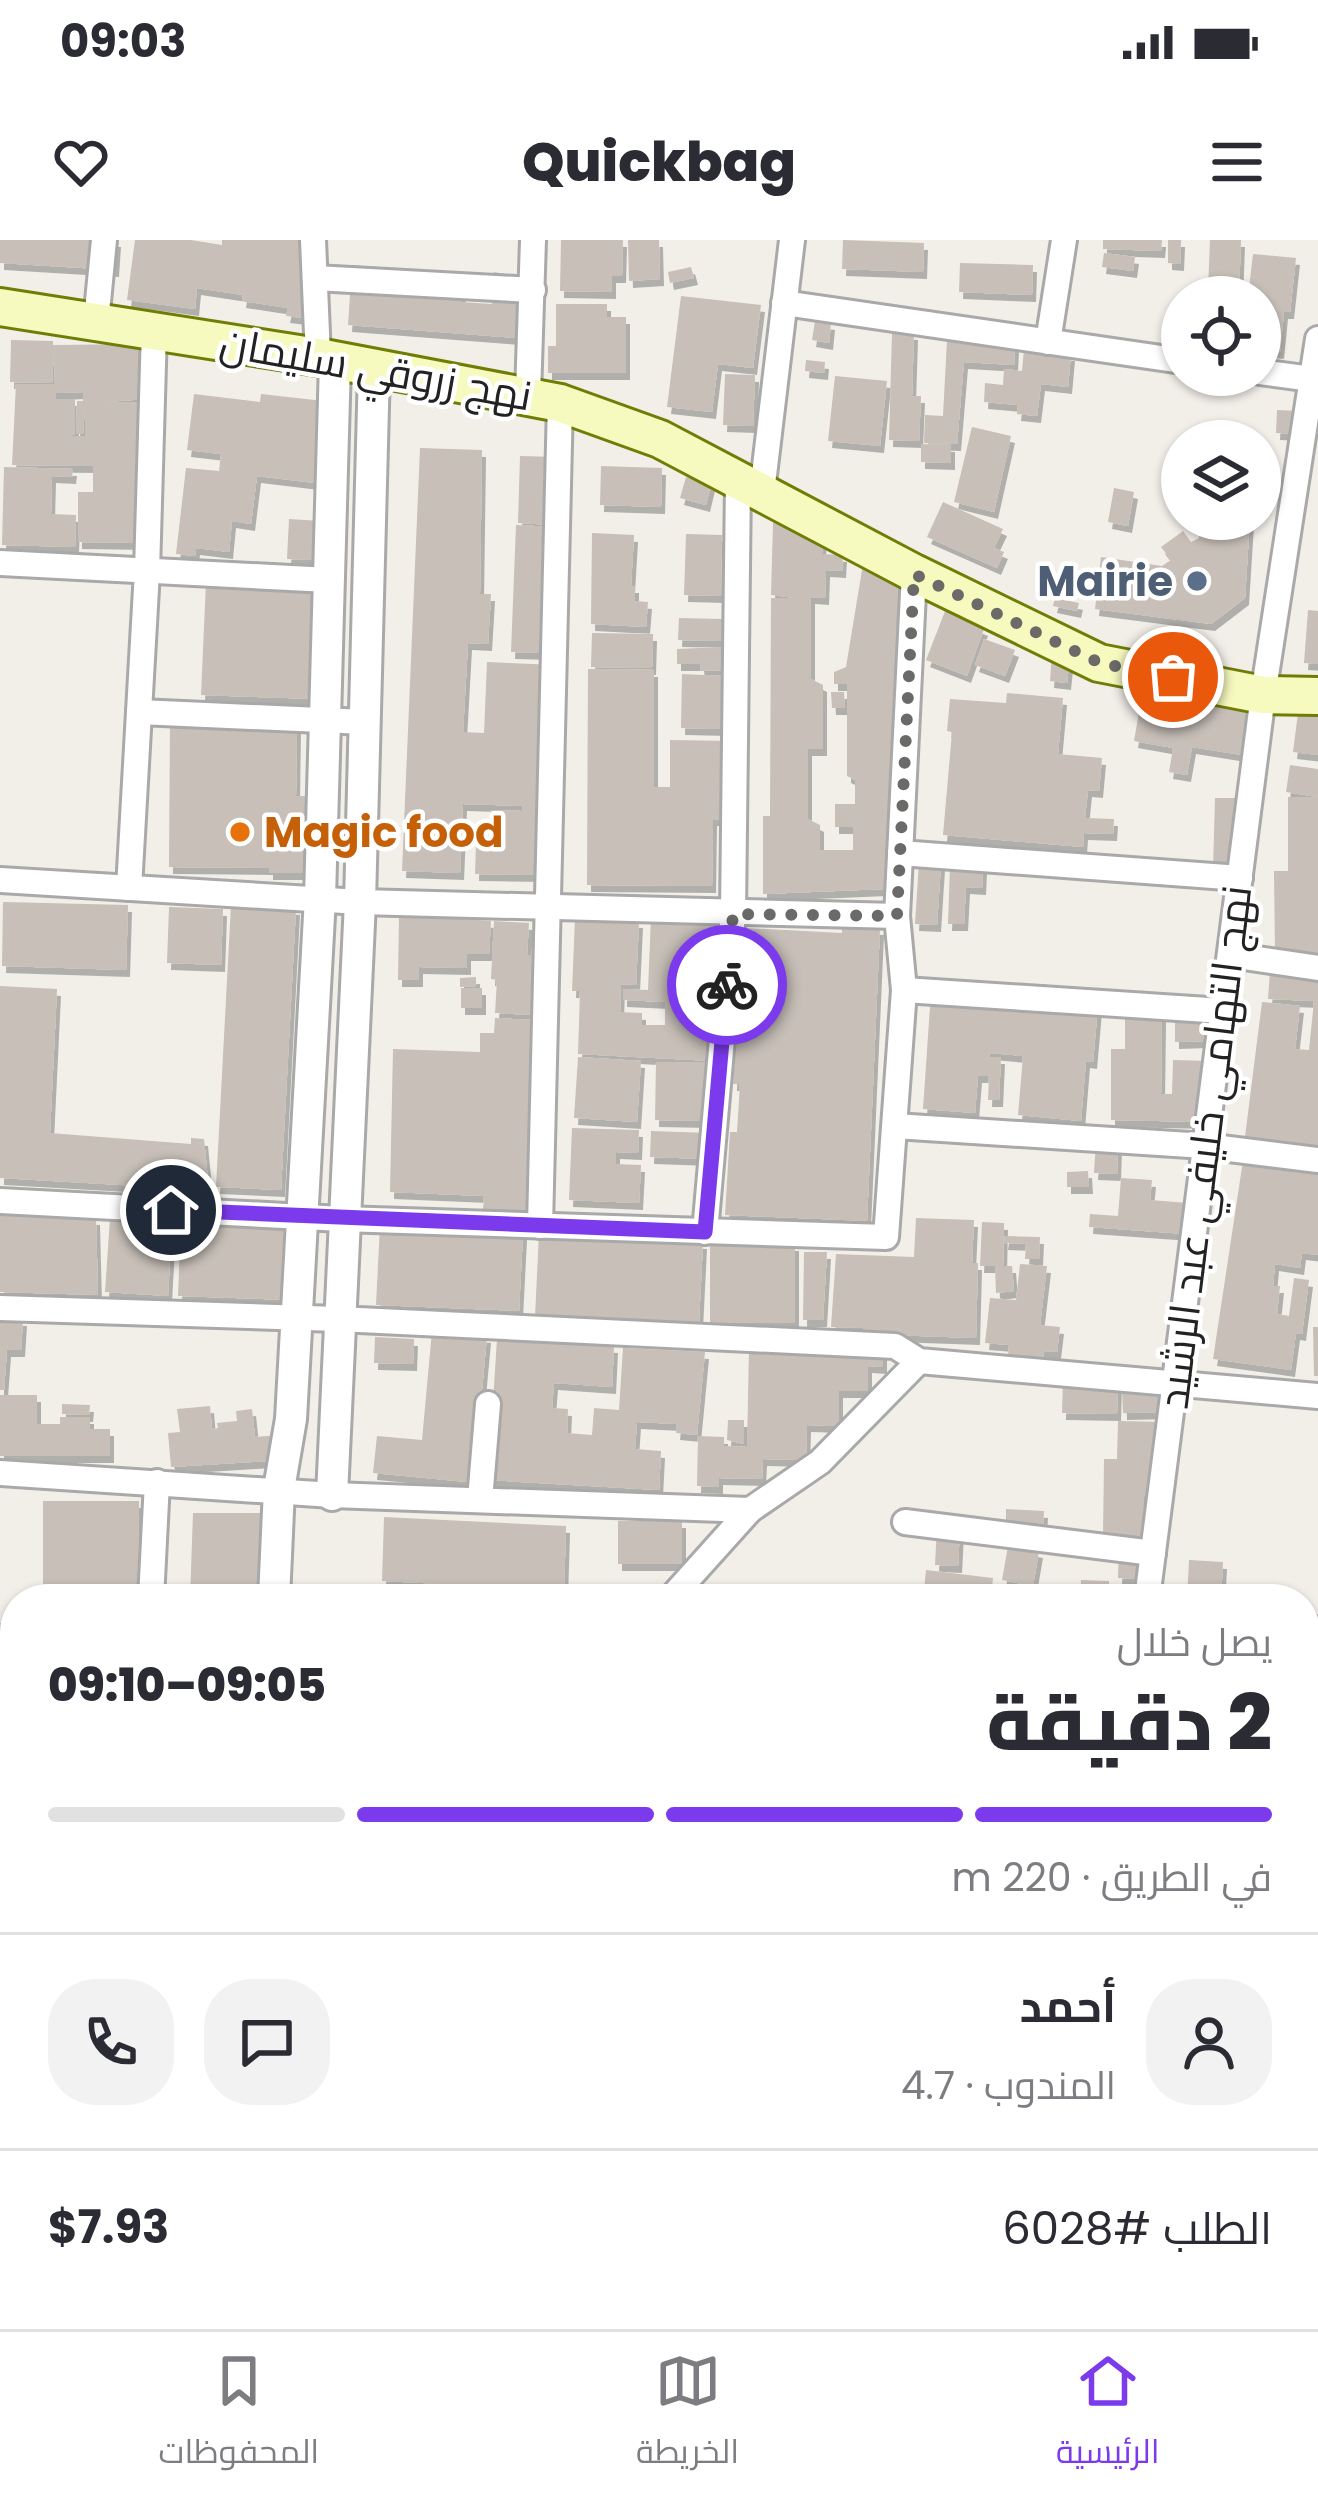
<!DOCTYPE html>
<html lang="ar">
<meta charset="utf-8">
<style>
:root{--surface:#fff;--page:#f2f2f3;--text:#2b2b33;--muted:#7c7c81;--line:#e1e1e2;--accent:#7c3aed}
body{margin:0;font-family:Poppins,Cairo,sans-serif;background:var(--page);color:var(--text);direction:rtl;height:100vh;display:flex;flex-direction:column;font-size:45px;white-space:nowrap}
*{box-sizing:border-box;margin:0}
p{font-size:39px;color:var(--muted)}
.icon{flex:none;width:66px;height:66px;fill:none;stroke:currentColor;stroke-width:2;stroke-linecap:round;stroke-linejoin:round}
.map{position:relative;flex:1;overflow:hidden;direction:ltr}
.sheet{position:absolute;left:0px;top:1344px;width:1320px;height:747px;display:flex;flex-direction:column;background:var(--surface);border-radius:48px 48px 0 0;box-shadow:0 3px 9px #0004;direction:rtl}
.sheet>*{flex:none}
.controls{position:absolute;left:1161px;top:36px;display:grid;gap:24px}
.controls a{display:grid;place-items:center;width:120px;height:120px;border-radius:50%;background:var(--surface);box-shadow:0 3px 9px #0004;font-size:60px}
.pin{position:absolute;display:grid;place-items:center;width:102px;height:102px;color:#fff;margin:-51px;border:6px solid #fff;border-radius:50%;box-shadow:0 3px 12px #0007}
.courier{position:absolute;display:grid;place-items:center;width:120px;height:120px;margin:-60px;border:9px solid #7c3aed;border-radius:50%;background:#fff;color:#222;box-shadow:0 3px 15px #0007}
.overview em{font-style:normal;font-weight:800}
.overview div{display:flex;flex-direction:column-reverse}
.overview{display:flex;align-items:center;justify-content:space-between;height:204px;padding:0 48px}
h1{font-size:78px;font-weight:800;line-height:90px}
.bar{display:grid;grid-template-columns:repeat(4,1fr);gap:18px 12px;align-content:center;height:144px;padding:0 48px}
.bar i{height:15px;border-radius:9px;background:var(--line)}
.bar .on{background:var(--accent)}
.bar p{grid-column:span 4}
.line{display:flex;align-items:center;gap:30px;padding:0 48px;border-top:3px solid var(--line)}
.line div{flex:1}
.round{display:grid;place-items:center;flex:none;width:126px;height:126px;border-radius:48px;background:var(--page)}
.status{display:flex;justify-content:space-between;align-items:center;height:84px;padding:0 60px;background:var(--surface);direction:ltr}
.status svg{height:33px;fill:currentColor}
header{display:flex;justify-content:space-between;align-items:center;height:156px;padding:0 48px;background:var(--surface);font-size:54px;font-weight:800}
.dock{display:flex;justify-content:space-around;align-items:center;height:168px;border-top:3px solid var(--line);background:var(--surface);font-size:33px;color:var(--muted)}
.dock a{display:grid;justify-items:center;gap:6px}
.dock .on{color:var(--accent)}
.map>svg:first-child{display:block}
.building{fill:#c7bfb8;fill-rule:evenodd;filter:url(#shadow)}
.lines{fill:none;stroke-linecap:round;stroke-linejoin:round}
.minor-casing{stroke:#a9a9a9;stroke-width:30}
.tertiary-casing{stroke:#a9a9a9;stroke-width:36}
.secondary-casing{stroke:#707d05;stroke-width:42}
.primary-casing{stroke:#a06b00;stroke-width:45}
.minor{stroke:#fff;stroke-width:24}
.tertiary{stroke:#fff;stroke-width:30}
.secondary{stroke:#f7fabf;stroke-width:36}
.primary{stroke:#fcd6a4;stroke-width:39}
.done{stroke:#6b6a68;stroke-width:12;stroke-dasharray:0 21.6}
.route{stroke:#7c3aed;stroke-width:15}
.service-dot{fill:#5c6f8a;stroke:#fff;stroke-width:4.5}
.food-dot{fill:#e8710a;stroke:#fff;stroke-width:4.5}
.labels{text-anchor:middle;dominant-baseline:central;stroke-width:9;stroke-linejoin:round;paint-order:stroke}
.street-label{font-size:42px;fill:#222;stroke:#fff}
.service-label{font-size:42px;font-weight:bold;fill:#4e5e75;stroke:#fff;text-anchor:end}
.food-label{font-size:42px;font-weight:bold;fill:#c56008;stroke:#fff;text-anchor:start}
</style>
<div class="status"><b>09:03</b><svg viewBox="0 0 49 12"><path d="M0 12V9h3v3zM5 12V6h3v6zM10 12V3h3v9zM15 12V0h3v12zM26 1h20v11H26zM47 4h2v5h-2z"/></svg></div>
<header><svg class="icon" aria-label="menu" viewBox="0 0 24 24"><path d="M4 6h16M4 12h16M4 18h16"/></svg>Quickbag<svg class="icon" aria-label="heart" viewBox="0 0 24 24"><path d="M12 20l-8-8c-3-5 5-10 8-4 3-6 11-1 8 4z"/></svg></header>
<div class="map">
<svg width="1318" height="2089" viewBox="0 0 1318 2089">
<defs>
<filter id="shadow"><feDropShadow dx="4" dy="7" stdDeviation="0" flood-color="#0004"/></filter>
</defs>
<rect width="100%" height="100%" fill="#f2efe9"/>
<g class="building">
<polygon points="0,0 117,0 115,30 0,23"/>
<polygon points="135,0 191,0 222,5 222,0 314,0 303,78 286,76 288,68 242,61 243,55 197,48 195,69 127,60"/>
<polygon points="561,0 623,0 622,36 612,36 612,52 560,51"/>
<polygon points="628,0 659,0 660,39 629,41"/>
<polygon points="843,0 924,3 923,32 842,29"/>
<polygon points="1103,0 1162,0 1161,11 1103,9"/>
<polygon points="1168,0 1181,0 1180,24 1168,23"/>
<polygon points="1210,0 1241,0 1239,52 1208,50"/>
<polygon points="1104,13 1135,17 1133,31 1102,27"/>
<polygon points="1253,14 1296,18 1290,72 1284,72 1280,112 1260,110 1260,57 1248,57"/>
<polygon points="960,23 1033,25 1032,55 959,52"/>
<polygon points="352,25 463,34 461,62 492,64 494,32 505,34 505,45 534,46 530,99 348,85"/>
<polygon points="691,27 694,38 670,43 668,32"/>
<polygon points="681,56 761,65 753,128 718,124 712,172 667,167"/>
<polygon points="556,64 607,64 607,77 626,77 626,133 548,133 548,106 556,106"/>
<polygon points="815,81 831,83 829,103 812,100"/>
<polygon points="892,92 914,93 912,156 921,156 919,201 889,200"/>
<path d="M 11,100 L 53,101 L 53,105 L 147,104 L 147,159 L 105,162 L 149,162 L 148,303 L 78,302 L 78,252 L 93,252 L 93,226 L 12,225 L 16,144 L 55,144 L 54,111 L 52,143 L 10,142 ZM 83,152 L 83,161 L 77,161 L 76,194 L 83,194 L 85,166 L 85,196 L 68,196 L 75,194 L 75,159 L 56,159 L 56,153 Z"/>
<polygon points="947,100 1015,104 1014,125 964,122 957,204 924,203 925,175 943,176"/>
<polygon points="1024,109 1071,114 1068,147 1041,144 1037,176 1017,174 1018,165 984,162 985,143 1003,145 1004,129 1022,131"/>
<polygon points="806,120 825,122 824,133 805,131"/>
<polygon points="725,134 755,135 753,186 723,185"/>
<polygon points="835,136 887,141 880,206 828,201"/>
<polygon points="194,154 260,162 261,154 324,161 332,245 257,236 251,284 232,281 229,312 196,308 195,316 176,314 186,228 219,231 221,214 187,210"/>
<polygon points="1277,170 1299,171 1298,194 1276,193"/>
<polygon points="972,187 1011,196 994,272 954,262"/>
<polygon points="921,204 951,205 951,223 921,222"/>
<polygon points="420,208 482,210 480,354 491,354 488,404 468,403 463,492 484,493 487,422 555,425 543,635 475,634 476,604 489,604 490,570 522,571 523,566 463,564 460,633 402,631"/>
<polygon points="520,216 556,217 554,285 518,283"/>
<polygon points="601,226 662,228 661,267 600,265"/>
<polygon points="4,227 73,229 72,237 52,236 51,274 76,275 75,307 2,305"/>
<polygon points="686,237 711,244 706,265 680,258"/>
<polygon points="1114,248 1134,252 1128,286 1108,282"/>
<polygon points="943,262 1003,289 994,308 1004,312 997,328 927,297"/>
<polygon points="289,279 321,281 319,320 287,319"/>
<polygon points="1209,279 1250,279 1245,358 1211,384 1095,369 1101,317 1135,322 1134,330 1148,332 1149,324 1162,326 1171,320 1161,307 1183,291 1191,302 1199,298 1200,287 1209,287"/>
<polygon points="773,283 823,285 822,314 843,315 842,331 826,330 825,358 811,357 811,439 823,445 823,509 808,509 808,579 820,585 820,610 853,610 853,587 835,587 835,564 855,564 855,540 847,536 847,444 834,444 834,432 846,427 863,324 902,343 884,649 763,654 763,576 770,576 771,358 796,358 771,355"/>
<polygon points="516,285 554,287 549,413 511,412"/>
<polygon points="592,293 634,295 631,346 635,346 635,361 648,362 646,387 591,384"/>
<polygon points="686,294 722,295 721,356 684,355"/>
<polygon points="206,342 322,346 318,459 201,455"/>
<polygon points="1055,358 1079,363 1077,371 1053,366"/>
<polygon points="949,361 974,370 969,383 984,389 967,436 926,420"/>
<polygon points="1308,370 1318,371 1318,424 1304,423"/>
<polygon points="679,378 723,379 723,401 678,400"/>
<polygon points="592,393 653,394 652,428 591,427"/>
<polygon points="984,399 1015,410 1005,436 975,425"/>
<polygon points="723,407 724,430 701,431 700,424 677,424 677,409"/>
<polygon points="1052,412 1070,414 1067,443 1050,441"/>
<polygon points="588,429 654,430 654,547 670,547 670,500 734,501 734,580 713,579 712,646 587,645"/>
<polygon points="1146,432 1259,452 1248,516 1192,507 1187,535 1169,532 1173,508 1134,501"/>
<polygon points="682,434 726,436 724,489 681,488"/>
<polygon points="1301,449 1318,451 1318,515 1293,512"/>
<polygon points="831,452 844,452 845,468 832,468"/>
<polygon points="1007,453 1063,458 1058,514 1102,518 1099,551 1088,550 1085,578 1114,579 1113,594 1084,593 1083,607 943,595 952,492 947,491 950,459 1006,463"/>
<polygon points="170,484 297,485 296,556 312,556 312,633 269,633 269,628 169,627"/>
<polygon points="1290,525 1318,529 1318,557 1286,552"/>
<polygon points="1288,557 1318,557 1318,714 1275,714 1274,631 1288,631"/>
<polygon points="1215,558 1247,558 1246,630 1213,629"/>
<polygon points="919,622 941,623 937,685 915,684"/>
<polygon points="950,625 983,626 982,648 966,647 964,684 948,684"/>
<polygon points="3,662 128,665 126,730 2,726"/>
<polygon points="231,665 296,668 281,950 216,947"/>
<polygon points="169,667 223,669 221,725 167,723"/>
<polygon points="399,675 491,681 489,714 467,714 467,728 419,727 419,740 398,740"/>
<polygon points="651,677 717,679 712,821 578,814 580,751 572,751 575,678 639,681 636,745 621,744 620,772 642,773 642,785 665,785 665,762 623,760 623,749 648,750"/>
<polygon points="494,681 529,683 527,715 532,715 530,743 536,743 534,775 495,773 497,740 491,739"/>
<polygon points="842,686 880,688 867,981 725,975 730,892 737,892 740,844 733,844 737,747 742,748 745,688 842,693"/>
<polygon points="1270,730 1318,732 1318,905 1245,897 1262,762 1300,766 1295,809 1309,810 1314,761 1268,759"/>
<polygon points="476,737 476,746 460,747 460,738"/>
<polygon points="0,746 57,749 50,893 191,904 191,898 204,899 209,950 0,938"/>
<rect x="461" y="748" width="21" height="20"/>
<polygon points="931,752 1098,766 1093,822 1086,821 1081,881 1018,875 1023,816 990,813 989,817 1001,817 999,860 988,860 989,836 978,836 975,873 923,869"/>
<polygon points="1125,773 1162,773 1161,854 1172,854 1173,820 1210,821 1205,882 1111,880 1111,809 1125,809"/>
<polygon points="1204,777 1204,801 1175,802 1175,778"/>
<polygon points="495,778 533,780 525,972 483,970 484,956 390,952 393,809 480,812 480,793 494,793"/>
<polygon points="578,817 641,821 637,882 574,878"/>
<polygon points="656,822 706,822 705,881 655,880"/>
<polygon points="572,888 639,890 638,913 616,912 616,924 641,925 639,963 569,960"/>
<polygon points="651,891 708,893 707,919 650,917"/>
<polygon points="1096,902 1118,903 1117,934 1094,933"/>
<polygon points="1244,914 1318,924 1318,1015 1302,1013 1300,1028 1275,1024 1273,1046 1280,1046 1277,1074 1289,1076 1294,1038 1309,1040 1302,1094 1296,1093 1291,1130 1213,1119"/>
<polygon points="1088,931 1089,947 1067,947 1067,932"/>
<polygon points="1121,938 1152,940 1150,960 1188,963 1186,994 1089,987 1090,974 1118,976"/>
<polygon points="0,973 96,978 98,1055 0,1052"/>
<polygon points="110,978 172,982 168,1056 105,1052"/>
<polygon points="916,978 974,980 972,1023 978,1023 976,1098 863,1094 863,1088 831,1087 836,1014 914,1017"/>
<polygon points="181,979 293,983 290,1060 178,1056"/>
<polygon points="982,982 1004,983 1003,1026 1012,1026 1014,1051 996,1053 995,1026 980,1026"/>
<polygon points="380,986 523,993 519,1071 376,1065"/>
<polygon points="539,993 703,1002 699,1082 535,1077"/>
<polygon points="1005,996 1040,997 1039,1019 1025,1019 1026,1004 1004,1003"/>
<rect x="710" y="1004" width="85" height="79"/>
<polygon points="804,1012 827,1012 823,1080 803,1080"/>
<polygon points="1020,1024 1047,1026 1040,1085 1060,1087 1057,1112 1044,1111 1043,1119 1008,1116 1009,1105 985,1103 990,1058 1016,1060"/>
<polygon points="0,1078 23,1079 21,1110 7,1110 4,1150 0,1150"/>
<polygon points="1313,1087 1318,1087 1318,1136 1314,1136"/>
<polygon points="432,1091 487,1096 478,1193 473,1193 468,1242 373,1233 377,1196 422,1200"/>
<polygon points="375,1097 414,1099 413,1124 374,1123"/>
<polygon points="497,1099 614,1106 612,1147 554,1143 552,1168 568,1169 567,1193 592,1195 594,1168 619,1170 623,1108 705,1112 697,1195 676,1193 677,1184 637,1182 635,1209 661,1211 659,1250 488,1240"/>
<polygon points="749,1107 883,1112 883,1127 868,1126 868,1151 839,1151 839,1186 807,1185 806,1220 763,1219 762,1239 719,1238 719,1247 697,1246 698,1196 724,1197 724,1206 747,1207"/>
<polygon points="1063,1138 1118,1140 1117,1174 1062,1173"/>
<polygon points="1168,1148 1169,1172 1123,1173 1122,1149"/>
<polygon points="0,1155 37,1155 37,1184 60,1184 60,1177 90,1177 90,1189 110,1189 110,1216 0,1216"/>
<polygon points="62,1164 90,1165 89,1175 62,1174"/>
<polygon points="210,1166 212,1189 218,1188 217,1183 237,1181 236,1171 252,1169 255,1197 280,1195 283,1220 171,1227 168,1193 180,1192 177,1169"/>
<polygon points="728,1180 744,1180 744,1204 727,1200"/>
<polygon points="1118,1181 1167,1182 1165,1257 1144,1256 1144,1299 1103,1298 1104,1219 1117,1219"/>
<rect x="43" y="1261" width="96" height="98"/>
<polygon points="1006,1269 1044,1271 1043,1288 1006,1286"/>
<polygon points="193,1273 264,1273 261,1359 190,1359"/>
<polygon points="384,1277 566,1286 564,1350 382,1341"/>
<rect x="618" y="1281" width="64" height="43"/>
<polygon points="937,1287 960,1288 958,1326 935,1325"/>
<polygon points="1008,1306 1039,1311 1033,1346 1002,1340"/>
<polygon points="1119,1309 1147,1311 1145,1339 1118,1338"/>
<polygon points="1189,1320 1223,1322 1221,1359 1187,1359"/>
<polygon points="926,1330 993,1338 991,1359 923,1359"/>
<polygon points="1081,1340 1109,1341 1109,1359 1080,1359"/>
<polygon points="588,1350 607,1352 606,1359 588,1359"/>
<polygon points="1305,1373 1318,1374 1318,1437 1311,1437 1313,1408 1305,1408"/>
<polygon points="0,1383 15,1384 15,1508 6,1508 6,1520 0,1520"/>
<polygon points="1313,1446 1318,1446 1318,1558 1307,1562 1312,1504 1305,1503 1305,1486 1309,1483"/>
<polygon points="0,1601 15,1602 15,1686 0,1685"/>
<polygon points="1305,1603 1318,1603 1318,1632 1305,1631"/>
<polygon points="1305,1752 1318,1753 1318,1805 1305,1805"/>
<polygon points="1305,1851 1318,1852 1318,1904 1305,1903"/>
<polygon points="0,1891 9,1892 3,1927 9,1922 15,1929 15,1950 0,1934"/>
<polygon points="0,1943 15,1953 15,1991 8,2001 0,1996"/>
<polygon points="1305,1956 1318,1957 1318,2016 1305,2015"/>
<polygon points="0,2007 12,2022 8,2037 0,2043"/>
<polygon points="1305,2031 1318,2032 1318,2089 1286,2089 1287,2076 1305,2076"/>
<polygon points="255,2076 313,2087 312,2089 253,2089"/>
<polygon points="556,2076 599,2076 598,2089 568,2089 568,2083 555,2082"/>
<polygon points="661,2076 696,2076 695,2088 660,2085"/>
<polygon points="946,2076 1059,2076 1057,2089 945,2089"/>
<polygon points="1104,2076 1160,2076 1156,2084 1104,2082"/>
</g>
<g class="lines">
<g class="minor-casing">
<g id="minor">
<polyline points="313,0 318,117"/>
<polyline points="315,38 533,50"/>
<polyline points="784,63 1182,121"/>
<polyline points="96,82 104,0"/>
<polyline points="1048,102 1064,0"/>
<polyline points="1260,132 1312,139"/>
<polyline points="528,155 533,0"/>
<polyline points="762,252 792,0"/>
<polyline points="0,323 329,340"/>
<polyline points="139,472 365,482"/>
<polyline points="900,613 1240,638"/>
<polyline points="0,640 360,662 897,676"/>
<polyline points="129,648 147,331 154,90"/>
<polyline points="1230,715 1318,728"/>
<polyline points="904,750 1223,771"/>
<polyline points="895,886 1205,906 1318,920"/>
<polyline points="0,961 342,979 886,997 904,750 897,676 914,333"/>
<polyline points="540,986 560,163"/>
<polyline points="705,992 733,674 738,240"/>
<polyline points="0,1068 338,1079 895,1106 919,1121 1318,1156"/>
<polyline points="0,1233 332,1255 750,1270"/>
<polyline points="480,1260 488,1164"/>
<polyline points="905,1282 1153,1313"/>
<polyline points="151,1359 157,1242"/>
<polyline points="670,1359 750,1270 820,1222 919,1121"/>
<polyline points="1147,1359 1263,455 1318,99"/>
<polyline points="0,1574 15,1574"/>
<polyline points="1305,1645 1318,1647"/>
<polyline points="1305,1761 1318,1763"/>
<polyline points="0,1839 15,1861"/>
<polyline points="69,2076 70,2089"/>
<polyline points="0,2087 17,2076"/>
<polyline points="1055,2087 1070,2089"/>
<polyline points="601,2089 602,2076"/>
</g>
</g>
<g class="tertiary-casing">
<g id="tertiary">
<polyline points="332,1255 360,662 374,129"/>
<polyline points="274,1359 279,1249 291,1179 320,658 335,122"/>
<polyline points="0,1769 15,1771"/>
<polyline points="0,1817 15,1820"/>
</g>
</g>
<g class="secondary-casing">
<polyline id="secondary" points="0,67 318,117 560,163 660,199 914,333 1099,423 1263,455 1318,456"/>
</g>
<g class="primary-casing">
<g id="primary">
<polyline points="0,1732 15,1740"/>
<polyline points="1305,1928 1318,1929"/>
</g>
</g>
<use href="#minor" class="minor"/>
<use href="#tertiary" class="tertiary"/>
<use href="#secondary" class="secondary"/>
<use href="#primary" class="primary"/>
</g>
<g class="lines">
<polyline class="done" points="727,745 733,674 897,676 914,334 1100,423 1173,437"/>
<polyline class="route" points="171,970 705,992 727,745"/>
</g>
<circle class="service-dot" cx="1197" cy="341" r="12"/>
<circle class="food-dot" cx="240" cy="592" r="12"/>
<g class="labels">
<g class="street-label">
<text transform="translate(376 129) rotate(10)">نهج زروقي سليمان</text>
<text transform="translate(1205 907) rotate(-83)">نهج التهامي خليفي عبد الرشيد</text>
</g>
<g class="service-label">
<text x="1173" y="341">Mairie</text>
</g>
<g class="food-label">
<text x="264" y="592">Magic food</text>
</g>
</g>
</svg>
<div class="controls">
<a><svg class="icon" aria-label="locate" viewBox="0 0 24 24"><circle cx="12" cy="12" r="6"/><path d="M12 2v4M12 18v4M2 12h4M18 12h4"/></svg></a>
<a><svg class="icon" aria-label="layers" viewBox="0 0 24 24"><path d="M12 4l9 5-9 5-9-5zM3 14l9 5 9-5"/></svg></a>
</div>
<div class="pin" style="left:1173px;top:437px;background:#ea580c"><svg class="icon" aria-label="bag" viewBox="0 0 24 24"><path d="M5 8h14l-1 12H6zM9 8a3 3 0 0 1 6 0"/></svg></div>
<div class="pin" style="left:171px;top:970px;background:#1f2937"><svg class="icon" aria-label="home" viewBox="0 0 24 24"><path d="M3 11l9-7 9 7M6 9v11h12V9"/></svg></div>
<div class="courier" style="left:727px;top:745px"><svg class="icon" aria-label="bike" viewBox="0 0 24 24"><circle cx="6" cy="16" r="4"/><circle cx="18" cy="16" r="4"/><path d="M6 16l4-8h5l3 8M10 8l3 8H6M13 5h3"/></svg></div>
<section class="sheet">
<div class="overview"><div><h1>2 دقيقة</h1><p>يصل خلال</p></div><em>09:05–09:10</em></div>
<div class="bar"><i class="on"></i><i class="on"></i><i class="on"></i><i></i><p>في الطريق · 220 m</p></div>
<div class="line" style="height:216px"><a class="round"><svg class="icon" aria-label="person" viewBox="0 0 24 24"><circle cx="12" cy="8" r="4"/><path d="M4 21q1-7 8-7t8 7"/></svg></a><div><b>أحمد</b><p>المندوب · 4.7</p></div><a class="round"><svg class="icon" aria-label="chat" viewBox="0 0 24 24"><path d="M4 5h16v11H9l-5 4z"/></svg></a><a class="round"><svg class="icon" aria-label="phone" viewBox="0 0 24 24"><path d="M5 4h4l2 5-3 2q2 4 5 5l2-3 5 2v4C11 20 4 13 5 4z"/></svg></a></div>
<div class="line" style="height:156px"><div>الطلب #6028</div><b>$7.93</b></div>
</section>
</div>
<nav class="dock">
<a class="on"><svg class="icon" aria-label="home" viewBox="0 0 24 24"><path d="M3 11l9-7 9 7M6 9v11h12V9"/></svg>الرئيسية</a>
<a><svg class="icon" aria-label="map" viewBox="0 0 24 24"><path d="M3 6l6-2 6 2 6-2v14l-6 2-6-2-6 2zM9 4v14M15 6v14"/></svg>الخريطة</a>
<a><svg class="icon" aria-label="saved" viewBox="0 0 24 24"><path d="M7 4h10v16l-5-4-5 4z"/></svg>المحفوظات</a>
</nav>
